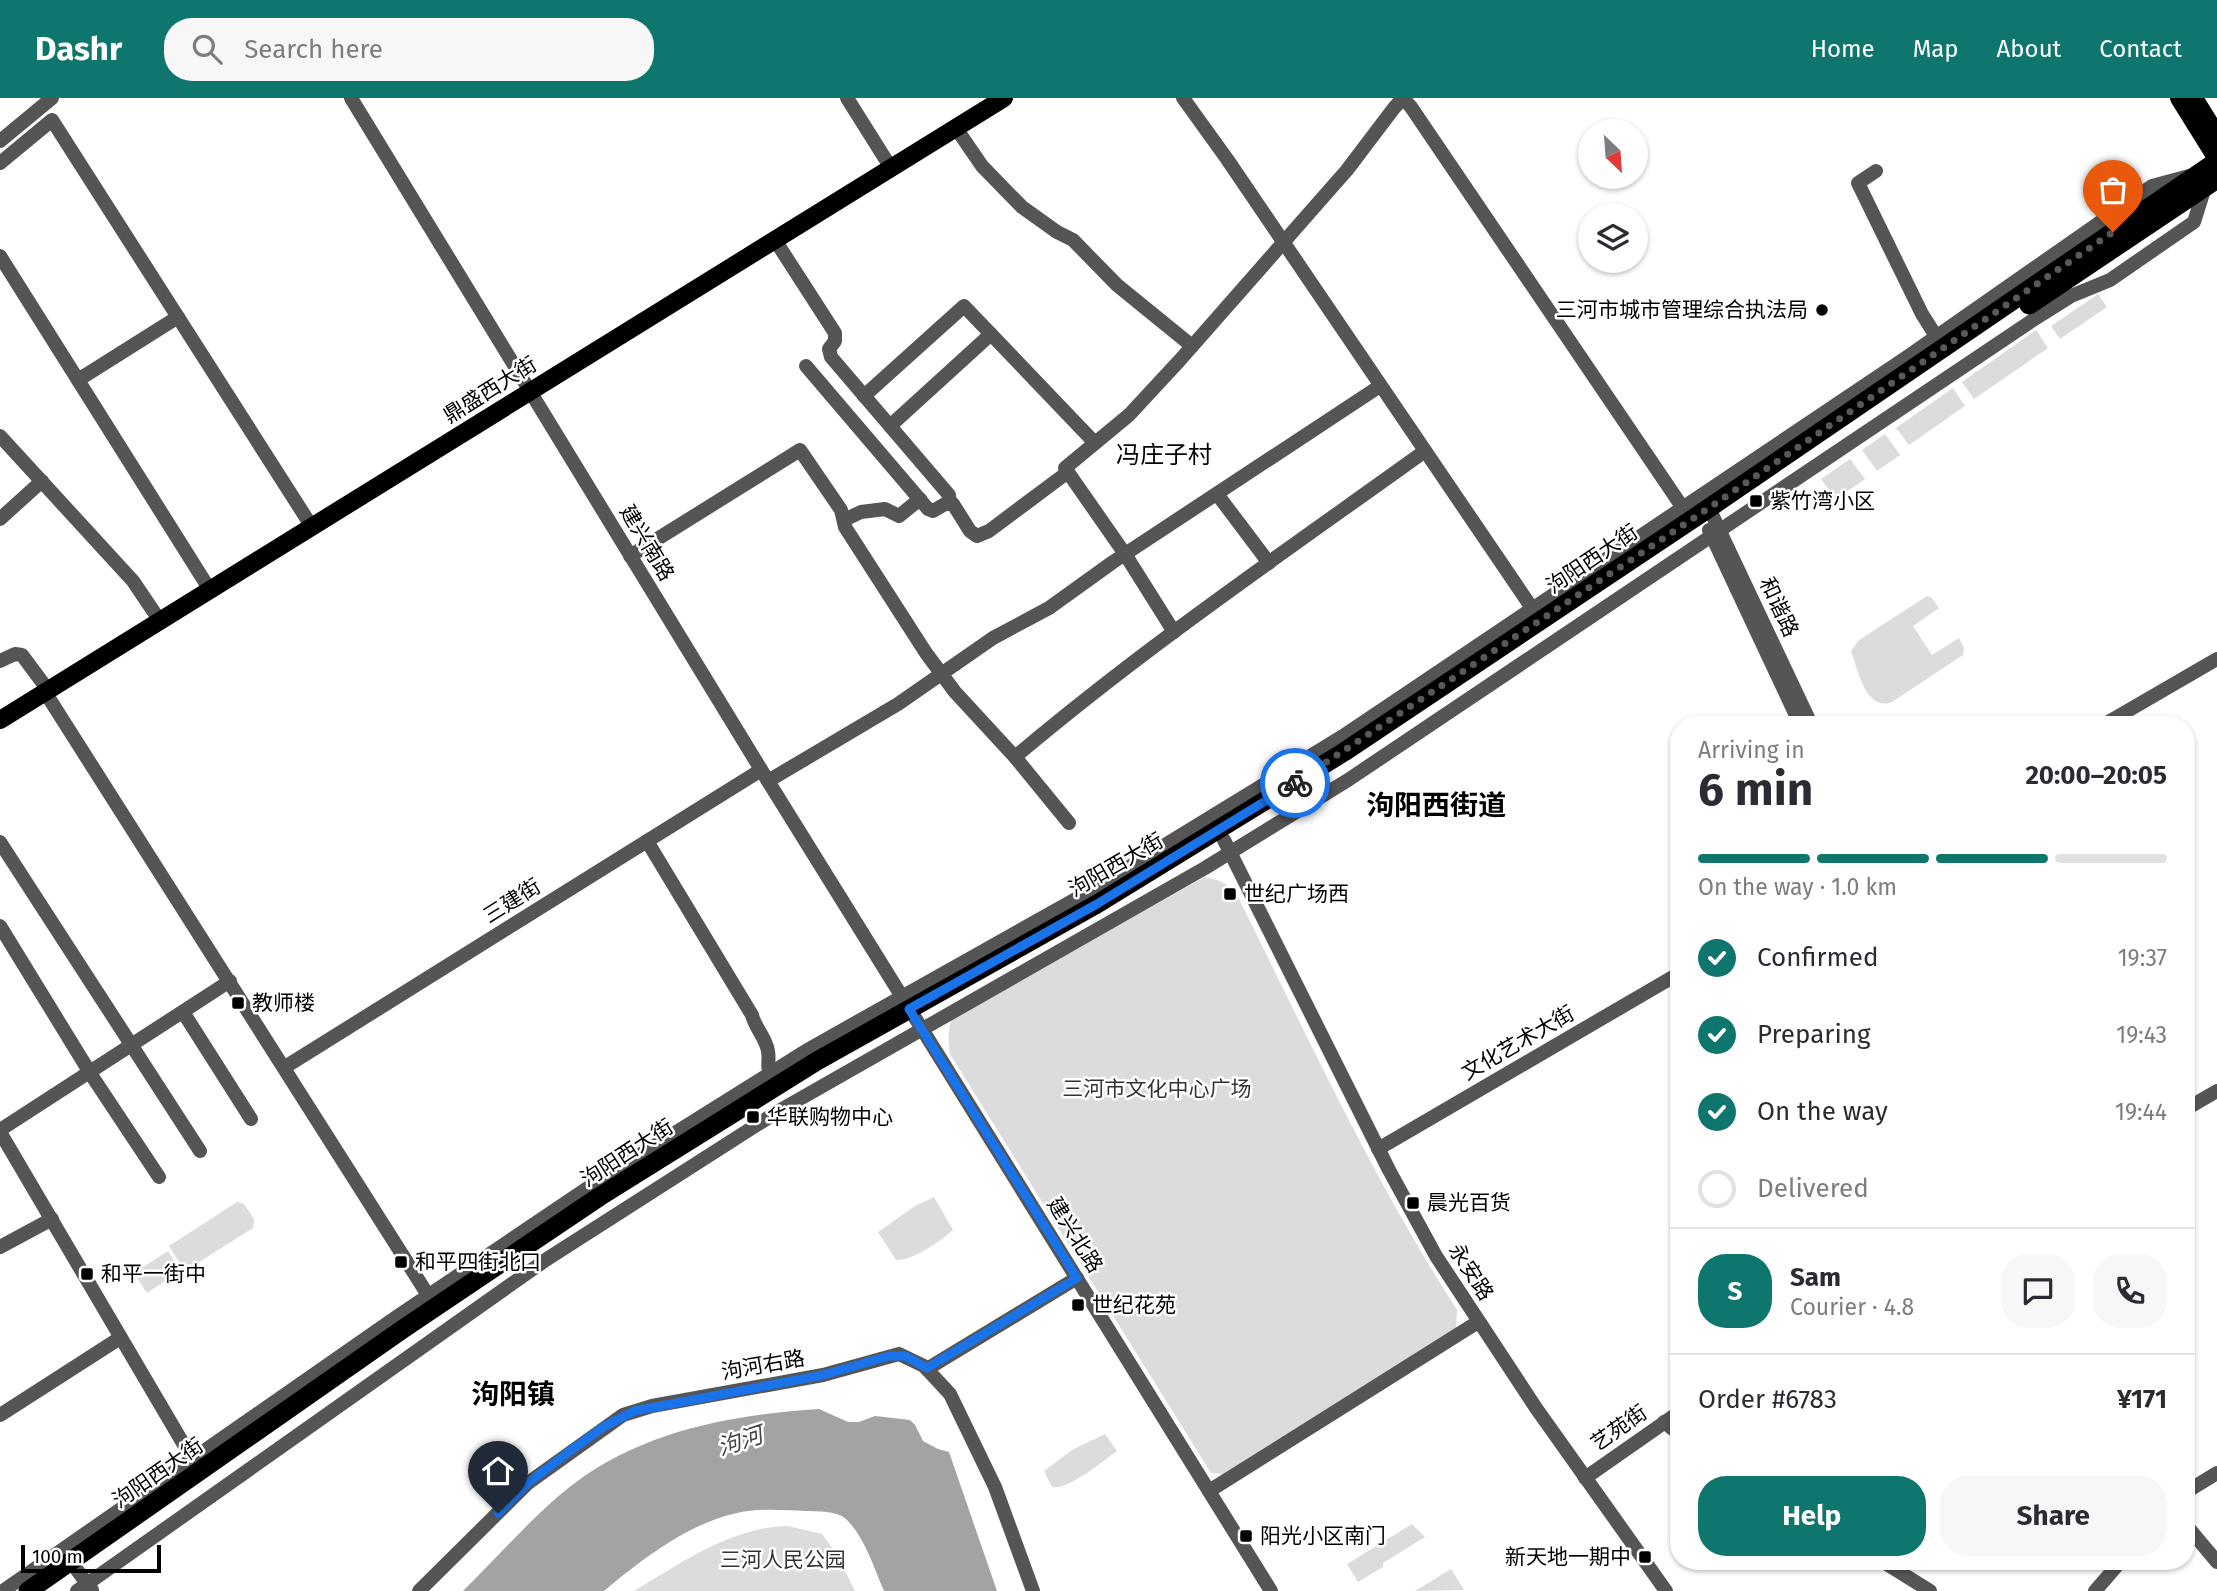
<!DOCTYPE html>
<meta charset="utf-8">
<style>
:root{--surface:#fff;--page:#f7f7f7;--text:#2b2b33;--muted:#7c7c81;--line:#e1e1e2;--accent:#0f766e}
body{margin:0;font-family:"Fira Sans","Noto Sans SC",sans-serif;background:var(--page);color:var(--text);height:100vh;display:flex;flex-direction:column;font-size:26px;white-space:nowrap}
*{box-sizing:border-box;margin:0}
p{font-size:23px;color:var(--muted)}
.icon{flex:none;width:38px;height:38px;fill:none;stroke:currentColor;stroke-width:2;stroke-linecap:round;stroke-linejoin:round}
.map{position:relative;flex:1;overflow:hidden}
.sheet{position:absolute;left:1670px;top:618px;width:525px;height:854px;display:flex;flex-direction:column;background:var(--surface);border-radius:28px;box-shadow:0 2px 5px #0004}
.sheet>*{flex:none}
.needle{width:46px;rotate:155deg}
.controls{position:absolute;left:1578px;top:21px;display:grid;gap:14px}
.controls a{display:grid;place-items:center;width:70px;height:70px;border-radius:50%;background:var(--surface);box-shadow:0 2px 5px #0004;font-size:35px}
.scale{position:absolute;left:21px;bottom:18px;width:140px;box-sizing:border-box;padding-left:7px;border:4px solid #000;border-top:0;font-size:19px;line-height:24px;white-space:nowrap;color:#000;-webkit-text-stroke:5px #fff;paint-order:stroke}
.pin{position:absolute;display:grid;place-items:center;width:60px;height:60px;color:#fff;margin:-72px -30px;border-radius:50% 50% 50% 0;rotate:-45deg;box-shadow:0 0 7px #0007}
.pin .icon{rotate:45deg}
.courier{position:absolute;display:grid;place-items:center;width:70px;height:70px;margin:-35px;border:5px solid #1a73e8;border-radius:50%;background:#fff;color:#222;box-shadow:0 2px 9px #0007}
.headline em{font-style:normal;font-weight:700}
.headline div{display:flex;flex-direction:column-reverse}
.headline{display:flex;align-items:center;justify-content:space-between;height:119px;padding:0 28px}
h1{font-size:46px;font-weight:700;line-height:52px}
.bar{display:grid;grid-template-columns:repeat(4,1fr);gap:10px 7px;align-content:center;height:84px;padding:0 28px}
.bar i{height:9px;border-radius:5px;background:var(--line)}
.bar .selected{background:var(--accent)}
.bar p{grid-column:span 4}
.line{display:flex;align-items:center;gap:18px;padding:0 28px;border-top:2px solid var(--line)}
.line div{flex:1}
.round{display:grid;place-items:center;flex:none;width:74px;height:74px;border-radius:28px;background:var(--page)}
ol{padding:0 28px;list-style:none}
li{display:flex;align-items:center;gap:21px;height:77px}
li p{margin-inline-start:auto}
li .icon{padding:7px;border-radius:50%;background:var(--accent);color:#fff;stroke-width:4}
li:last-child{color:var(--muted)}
li i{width:38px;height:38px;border:4px solid var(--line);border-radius:50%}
.primary-button{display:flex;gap:14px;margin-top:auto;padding:14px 28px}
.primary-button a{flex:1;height:80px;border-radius:28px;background:var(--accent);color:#fff;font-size:28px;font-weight:700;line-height:80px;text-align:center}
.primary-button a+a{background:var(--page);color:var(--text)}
header{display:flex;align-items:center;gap:42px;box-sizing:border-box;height:98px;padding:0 35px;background:var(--accent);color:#fff}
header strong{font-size:33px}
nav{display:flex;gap:38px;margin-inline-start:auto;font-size:24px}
.search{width:490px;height:63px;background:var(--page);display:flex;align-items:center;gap:18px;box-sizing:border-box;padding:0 24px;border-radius:28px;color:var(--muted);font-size:26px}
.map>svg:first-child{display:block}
.green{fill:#dcdcdc}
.water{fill:#a3a3a3}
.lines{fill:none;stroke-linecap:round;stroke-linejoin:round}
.minor{stroke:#555;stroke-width:14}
.major{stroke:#000;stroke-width:18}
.highway{stroke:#000;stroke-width:19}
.done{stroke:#595959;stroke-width:7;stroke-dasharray:0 12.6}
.route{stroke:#1a73e8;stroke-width:9}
.poi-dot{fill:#000;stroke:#fff;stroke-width:2.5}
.labels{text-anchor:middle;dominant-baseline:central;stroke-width:5;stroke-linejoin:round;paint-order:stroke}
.poi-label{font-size:21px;fill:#000;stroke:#fff;text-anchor:start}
.street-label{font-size:21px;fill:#000;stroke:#fff}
.park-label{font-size:21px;fill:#333;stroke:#fff}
.water-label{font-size:23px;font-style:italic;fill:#444;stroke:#fff}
.quarter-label{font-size:24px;fill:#000;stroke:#fff}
.district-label{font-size:28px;font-weight:bold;fill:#000;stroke:#fff}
</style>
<header>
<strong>Dashr</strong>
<div class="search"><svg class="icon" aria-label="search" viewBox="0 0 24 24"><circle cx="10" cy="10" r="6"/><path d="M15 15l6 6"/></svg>Search here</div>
<nav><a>Home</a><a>Map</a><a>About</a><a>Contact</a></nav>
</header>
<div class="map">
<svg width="2217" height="1493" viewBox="0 0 2217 1493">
<rect width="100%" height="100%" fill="#fff"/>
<g class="green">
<polygon points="2098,196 2107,209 2060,241 2051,228"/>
<polygon points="2036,232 2048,250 1974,301 1962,284"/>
<polygon points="1953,290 1965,308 1909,347 1896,330"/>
<polygon points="1885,336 1900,357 1877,373 1862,352"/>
<polygon points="1850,361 1865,381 1836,401 1821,381"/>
<path d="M 1927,498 L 1932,500 L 1939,510 L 1913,528 L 1932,557 L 1959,540 L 1964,550 L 1963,557 L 1892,604 C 1866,614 1858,572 1851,553 L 1859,542 Z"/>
<path d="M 1205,779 C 1220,782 1227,785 1237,797 C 1307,937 1372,1080 1457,1212 L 1456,1230 L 1223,1376 L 1211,1375 L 950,956 C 948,942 947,929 954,917 Z"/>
<path d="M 934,1099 L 953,1132 C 941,1143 912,1163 896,1162 L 878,1134 L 915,1108 Z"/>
<polygon points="237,1104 244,1106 254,1121 253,1130 185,1173 169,1148"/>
<polygon points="168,1153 180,1173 147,1195 134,1175"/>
<path d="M 1105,1336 L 1117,1353 C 1103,1363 1067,1393 1052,1389 L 1044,1373 L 1072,1352 Z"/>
<polygon points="1412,1426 1425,1439 1383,1465 1383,1469 1358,1484 1347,1466"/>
<path d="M 788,1428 L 822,1436 L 836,1455 L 855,1493 L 634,1493 C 681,1465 731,1429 788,1428 Z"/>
<polygon points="1451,1471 1464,1492 1415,1493"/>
</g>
<path class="water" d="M 819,1311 L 848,1324 L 859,1324 L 875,1318 L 910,1322 L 915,1327 L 923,1343 L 938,1351 L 949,1354 L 997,1493 L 884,1493 C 874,1470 865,1440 847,1422 C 837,1412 819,1414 806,1413 C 783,1412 760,1410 737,1415 C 689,1425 641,1462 604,1493 L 463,1493 C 498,1459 537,1413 575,1385 C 646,1332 733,1317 819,1311 Z"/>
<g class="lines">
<g class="minor">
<polyline points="351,0 768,683 1271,1493"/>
<polyline points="847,0 891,70"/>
<polyline points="1183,0 1227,61 1538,519"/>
<polyline points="956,30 982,68 1022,109 1057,134 1073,142 1117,187 1192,248"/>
<polyline points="0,43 52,0"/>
<polyline points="0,65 52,22 312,429"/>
<polyline points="1876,73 1858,85 1922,216 1941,246"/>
<polyline points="775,142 835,235 835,243 829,251 831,259 949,397 950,405"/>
<polyline points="0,158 210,492"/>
<polyline points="806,268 928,411 933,413 945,406 953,406 970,433 977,438 989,433 1068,374"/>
<polyline points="78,282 178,219"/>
<polyline points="864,298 964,208 1095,345"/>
<polyline points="890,328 991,236"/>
<polyline points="0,338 133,483 160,523"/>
<polyline points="1217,396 1269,465"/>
<polyline points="1709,410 1811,626"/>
<polyline points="0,421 42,383"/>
<polyline points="844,422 861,414 885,411 899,418 920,401"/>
<polyline points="1709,432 1800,626"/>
<polyline points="630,458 800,352 841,412 845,429 926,555 955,594 1015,659 1069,725"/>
<polyline points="1174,534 1125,456 1065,370 1129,317 1180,262 1347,72 1394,10 1403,0 1411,9 1687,416"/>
<polyline points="0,563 15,556 22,557 48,592"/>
<polyline points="45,594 433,1205"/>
<polyline points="2105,626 2217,561"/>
<path d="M 1015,659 C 1145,549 1286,453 1425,353"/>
<polyline points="768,683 898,606 993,540 1049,510 1113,464 1380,288"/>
<polyline points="1224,742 1389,1072 1436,1158 1536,1310 1666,1493"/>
<path d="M 647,743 L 752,917 C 755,930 766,940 768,953 C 770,966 765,968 773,980"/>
<polyline points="0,744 200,1053"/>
<polyline points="0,828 92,978 159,1079"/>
<polyline points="183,914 251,1021"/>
<polyline points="285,969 761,672"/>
<polyline points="2186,1011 2217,993"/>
<polyline points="0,1032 230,883"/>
<polyline points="0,1034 197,1369"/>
<polyline points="1378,1051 1678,876"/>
<polyline points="0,1149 52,1121"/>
<polyline points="927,1271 1077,1180"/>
<polyline points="0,1317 120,1240"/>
<polyline points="1664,1324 1678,1335"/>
<polyline points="1585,1380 1678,1315"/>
<polyline points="1209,1393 1478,1224"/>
<polyline points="2186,1394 2217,1375"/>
<polyline points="2186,1427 2217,1464"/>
<polyline points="1882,1463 1930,1493"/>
<polyline points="77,1472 92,1492"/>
<polyline points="3,1493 395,1220 592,1087 809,951 1090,793 1343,638 1907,259 2152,88 2189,78"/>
<polyline points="77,1493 547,1161 777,1014 1205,770 1348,682 2036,220 2071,198 2110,182 2194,124 2205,89"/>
<polyline points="419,1493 528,1385 623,1317 652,1308 823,1277 899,1256 924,1268 950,1296 995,1389 1033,1493"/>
<polyline points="2095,1493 2121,1463"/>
</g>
<g class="major">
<polyline points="2179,0 2217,61"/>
<polyline points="2194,0 2217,37"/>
<polyline points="0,622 1004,0"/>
</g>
<g class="highway">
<polyline points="2029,207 2217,81"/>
<polyline points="28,1493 403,1231 599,1099 817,963 1097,806 1344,654 1709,410 2217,63"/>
</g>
</g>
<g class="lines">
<polyline class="done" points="1295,685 1709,410 2113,134"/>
<polyline class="route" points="498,1415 528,1385 570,1353 605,1328 634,1313 823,1277 889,1258 905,1258 927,1270 1077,1180 909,911 1097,806 1295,685"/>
</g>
<g class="poi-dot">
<circle cx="1822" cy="212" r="7"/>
<rect x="1749" y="396" width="14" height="14" rx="3.5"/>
<rect x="1223" y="789" width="14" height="14" rx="3.5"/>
<rect x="231" y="898" width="14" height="14" rx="3.5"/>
<rect x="746" y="1012" width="14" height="14" rx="3.5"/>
<rect x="1406" y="1098" width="14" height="14" rx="3.5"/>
<rect x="394" y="1157" width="14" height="14" rx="3.5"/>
<rect x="80" y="1169" width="14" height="14" rx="3.5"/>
<rect x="1071" y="1200" width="14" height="14" rx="3.5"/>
<rect x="1239" y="1431" width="14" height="14" rx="3.5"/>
<rect x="1638" y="1452" width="14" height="14" rx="3.5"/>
</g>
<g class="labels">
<g class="poi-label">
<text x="1808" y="212" text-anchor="end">三河市城市管理综合执法局</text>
<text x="1770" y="403">紫竹湾小区</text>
<text x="1244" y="796">世纪广场西</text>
<text x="252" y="905">教师楼</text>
<text x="767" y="1019">华联购物中心</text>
<text x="1427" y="1105">晨光百货</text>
<text x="415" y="1164">和平四街北口</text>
<text x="101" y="1176">和平一街中</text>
<text x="1092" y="1207">世纪花苑</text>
<text x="1260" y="1438">阳光小区南门</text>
<text x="1631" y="1459" text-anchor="end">新天地一期中</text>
</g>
<g class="street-label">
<text transform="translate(490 292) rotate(-32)">鼎盛西大街</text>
<text transform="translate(647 445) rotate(59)">建兴南路</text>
<text transform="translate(1592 461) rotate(-34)">泃阳西大街</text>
<text transform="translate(1779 509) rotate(65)">和谐路</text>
<text transform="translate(1116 767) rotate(-30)">泃阳西大街</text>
<text transform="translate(512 803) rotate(-32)">三建街</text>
<text transform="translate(1518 945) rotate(-30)">文化艺术大街</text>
<text transform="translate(627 1055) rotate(-33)">泃阳西大街</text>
<text transform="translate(1075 1137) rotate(58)">建兴北路</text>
<text transform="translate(1471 1174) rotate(57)">永安路</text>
<text transform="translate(763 1267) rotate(-10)">泃河右路</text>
<text transform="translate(1619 1330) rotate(-35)">艺苑街</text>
<text transform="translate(158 1375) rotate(-35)">泃阳西大街</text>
</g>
<g class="park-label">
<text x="1157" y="991">三河市文化中心广场</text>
<text x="783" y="1462">三河人民公园</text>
</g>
<g class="water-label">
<text transform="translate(740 1343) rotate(-18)">泃河</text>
</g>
<g class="quarter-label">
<text x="1164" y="357">冯庄子村</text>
</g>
<g class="district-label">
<text x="1436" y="707">泃阳西街道</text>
<text x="513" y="1296">泃阳镇</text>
</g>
</g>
</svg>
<div class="controls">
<a><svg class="needle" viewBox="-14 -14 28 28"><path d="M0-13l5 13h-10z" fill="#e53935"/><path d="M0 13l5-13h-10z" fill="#7c7c81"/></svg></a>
<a><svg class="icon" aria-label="layers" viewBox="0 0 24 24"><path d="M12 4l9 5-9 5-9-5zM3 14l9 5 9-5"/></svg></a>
</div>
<div class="scale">100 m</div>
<div class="pin" style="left:2113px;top:134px;background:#ea580c"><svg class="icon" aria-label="bag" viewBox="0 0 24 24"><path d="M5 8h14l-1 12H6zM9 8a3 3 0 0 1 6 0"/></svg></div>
<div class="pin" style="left:498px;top:1415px;background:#1f2937"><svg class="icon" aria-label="home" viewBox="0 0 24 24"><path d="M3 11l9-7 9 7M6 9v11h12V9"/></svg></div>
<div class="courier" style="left:1295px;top:685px"><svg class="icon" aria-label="bike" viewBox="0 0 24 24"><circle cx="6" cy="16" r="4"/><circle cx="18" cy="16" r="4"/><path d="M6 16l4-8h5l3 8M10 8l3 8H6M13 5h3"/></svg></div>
<section class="sheet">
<div class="headline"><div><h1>6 min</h1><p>Arriving in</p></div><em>20:00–20:05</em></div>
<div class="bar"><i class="selected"></i><i class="selected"></i><i class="selected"></i><i></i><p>On the way · 1.0 km</p></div>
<ol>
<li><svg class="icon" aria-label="check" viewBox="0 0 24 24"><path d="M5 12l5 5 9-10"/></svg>Confirmed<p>19:37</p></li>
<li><svg class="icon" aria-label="check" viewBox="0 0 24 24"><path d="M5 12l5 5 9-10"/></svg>Preparing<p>19:43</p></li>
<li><svg class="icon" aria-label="check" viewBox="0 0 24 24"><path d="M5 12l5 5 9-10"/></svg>On the way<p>19:44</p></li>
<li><i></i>Delivered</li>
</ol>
<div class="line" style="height:126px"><b class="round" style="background:var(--accent);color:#fff">S</b><div><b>Sam</b><p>Courier · 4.8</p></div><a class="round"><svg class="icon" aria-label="chat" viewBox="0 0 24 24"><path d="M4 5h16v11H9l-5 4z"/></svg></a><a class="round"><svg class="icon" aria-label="phone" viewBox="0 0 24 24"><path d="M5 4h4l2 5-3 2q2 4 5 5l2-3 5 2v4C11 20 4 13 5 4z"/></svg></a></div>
<div class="line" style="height:91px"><div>Order #6783</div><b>¥171</b></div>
<div class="primary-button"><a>Help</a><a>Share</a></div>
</section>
</div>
